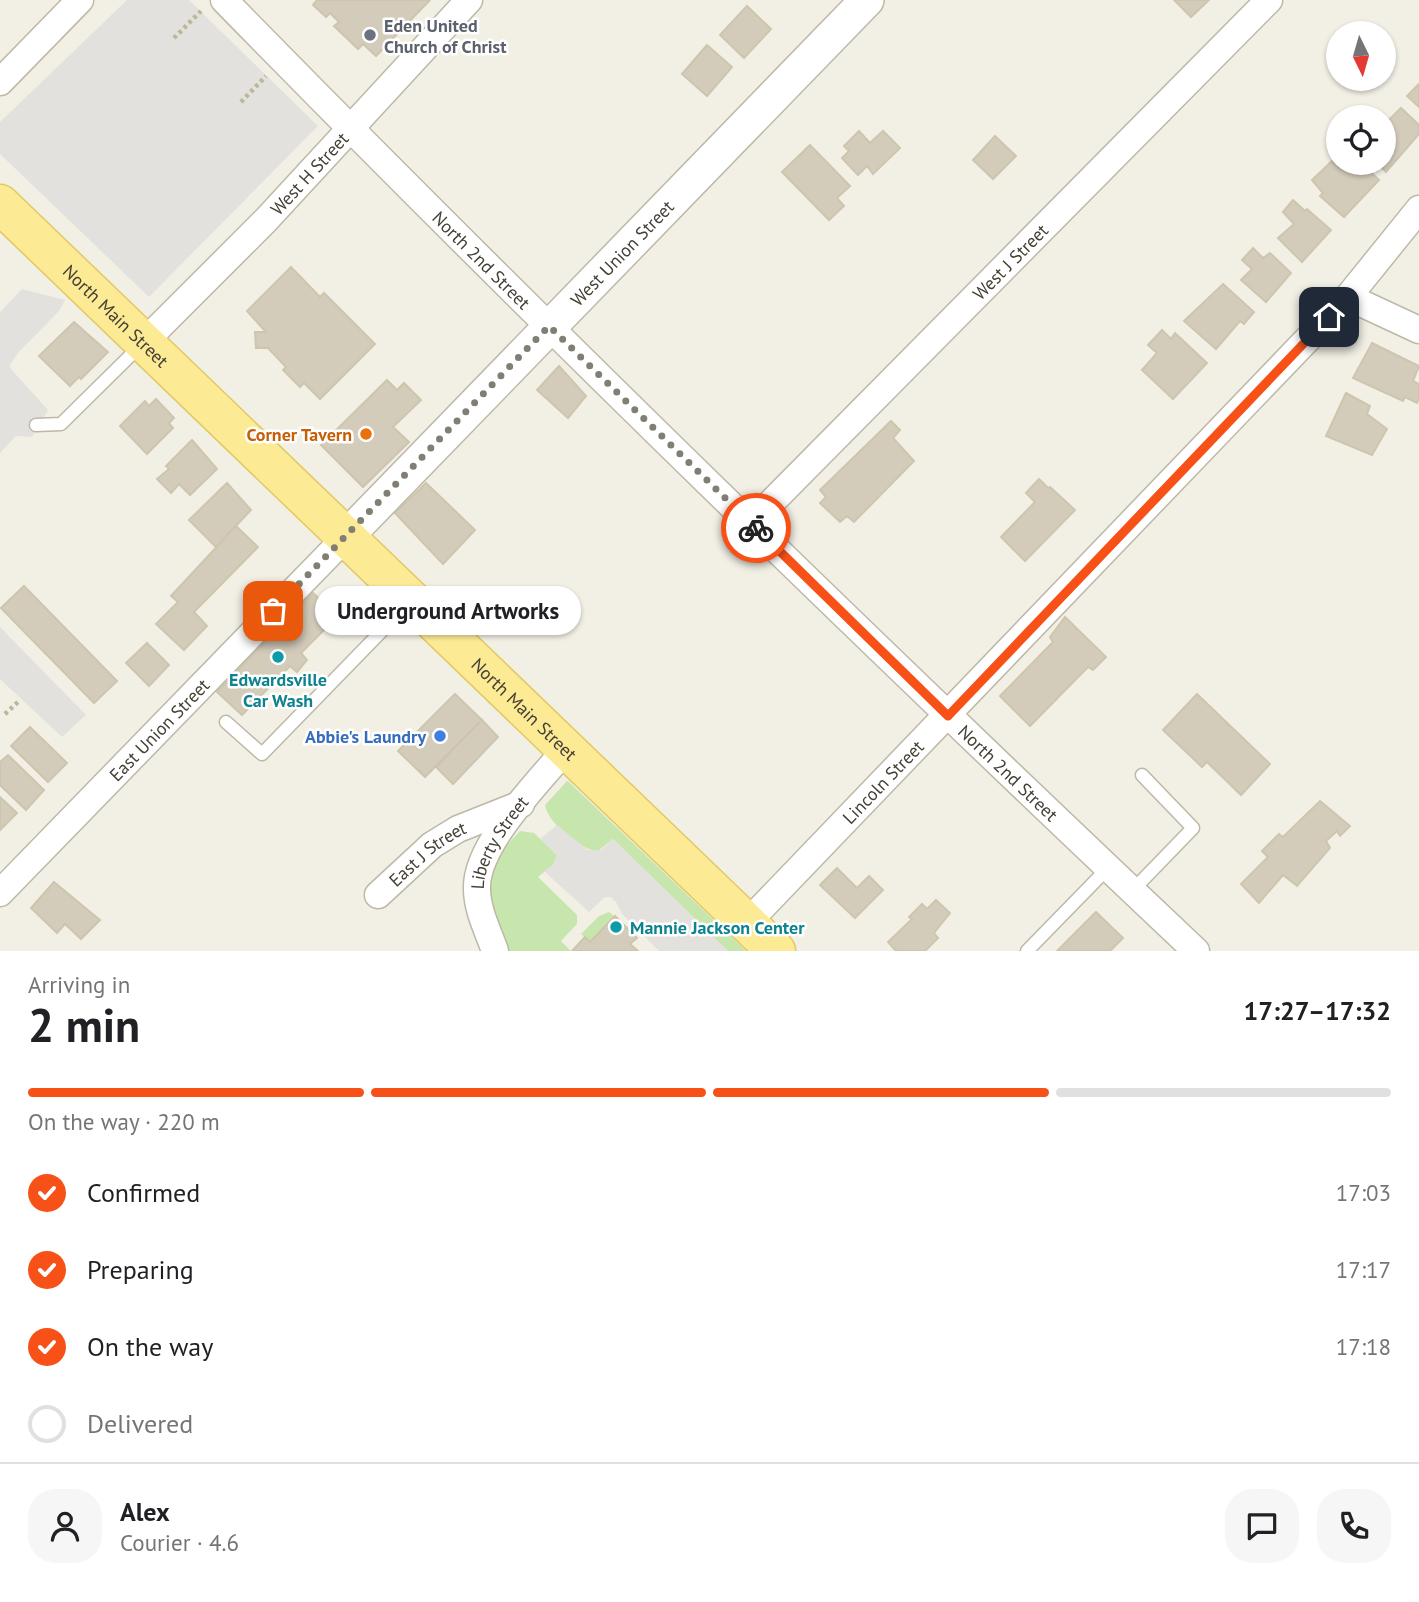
<!DOCTYPE html>
<meta charset="utf-8">
<style>
:root{--surface:#fff;--page:#f6f6f6;--text:#202124;--muted:#757577;--line:#e0e0e0;--accent:#f75118}
body{margin:0;font-family:"PT Sans",sans-serif;background:var(--page);color:var(--text);height:100vh;display:flex;flex-direction:column;font-size:26px;white-space:nowrap}
*{box-sizing:border-box;margin:0}
p{font-size:23px;color:var(--muted)}
.icon{flex:none;width:38px;height:38px;fill:none;stroke:currentColor;stroke-width:2;stroke-linecap:round;stroke-linejoin:round}
.map{position:relative;height:951px;overflow:hidden}
.panel{display:flex;flex-direction:column;background:var(--surface);flex:1}
.panel>*{flex:none}
.needle{width:46px;rotate:175deg}
.buttons{position:absolute;left:1326px;top:21px;display:grid;gap:14px}
.buttons a{display:grid;place-items:center;width:70px;height:70px;border-radius:50%;background:var(--surface);box-shadow:0 2px 5px #0004;font-size:35px}
.pin{position:absolute;display:grid;place-items:center;width:60px;height:60px;color:#fff;margin:-30px;border-radius:14px;box-shadow:0 4px 10px #0006}
.courier{position:absolute;display:grid;place-items:center;width:70px;height:70px;margin:-35px;border:5px solid #f75118;border-radius:50%;background:#fff;color:#222;box-shadow:0 2px 9px #0007}
.bubble{position:absolute;height:49px;border-radius:24px;background:var(--surface);box-shadow:0 2px 5px #0004;font-size:23px;font-weight:800;line-height:49px;text-align:center}
.headline em{font-style:normal;font-weight:800}
.headline div{display:flex;flex-direction:column-reverse}
.headline{display:flex;align-items:center;justify-content:space-between;height:119px;padding:0 28px}
h1{font-size:46px;font-weight:800;line-height:52px}
.bar{display:grid;grid-template-columns:repeat(4,1fr);gap:10px 7px;align-content:center;height:84px;padding:0 28px}
.bar i{height:9px;border-radius:5px;background:var(--line)}
.bar .current{background:var(--accent)}
.bar p{grid-column:span 4}
.line{display:flex;align-items:center;gap:18px;padding:0 28px;border-top:2px solid var(--line)}
.line div{flex:1}
.round{display:grid;place-items:center;flex:none;width:74px;height:74px;border-radius:28px;background:var(--page)}
ol{padding:0 28px;list-style:none}
li{display:flex;align-items:center;gap:21px;height:77px}
li p{margin-inline-start:auto}
li .icon{padding:7px;border-radius:50%;background:var(--accent);color:#fff;stroke-width:4}
li:last-child{color:var(--muted)}
li i{width:38px;height:38px;border:4px solid var(--line);border-radius:50%}
.map>svg:first-child{display:block}
.green{fill:#c7e6ae}
.parking{fill:#e3e1dd}
.building{fill:#d4ccbb;stroke:#cec5ae;stroke-width:2}
.lines{fill:none;stroke-linecap:round;stroke-linejoin:round}
.service-casing{stroke:#bdb8a8;stroke-width:15}
.minor-casing{stroke:#bdb8a8;stroke-width:29}
.tertiary-casing{stroke:#bdb8a8;stroke-width:36}
.primary-casing{stroke:#e1c964;stroke-width:41}
.path{stroke:#bfb699;stroke-width:4.5;stroke-dasharray:3.5 3.5;stroke-linecap:butt}
.service{stroke:#fff;stroke-width:12}
.minor{stroke:#fff;stroke-width:26}
.tertiary{stroke:#fff;stroke-width:33}
.primary{stroke:#fdea94;stroke-width:38}
.done{stroke:#817e73;stroke-width:7;stroke-dasharray:0 12.6}
.route{stroke:#f75118;stroke-width:9}
.worship-dot{fill:#6b7280;stroke:#fff;stroke-width:2.5}
.food-dot{fill:#e8710a;stroke:#fff;stroke-width:2.5}
.culture-dot{fill:#0f9aa8;stroke:#fff;stroke-width:2.5}
.shop-dot{fill:#3f7fe0;stroke:#fff;stroke-width:2.5}
.labels{text-anchor:middle;dominant-baseline:central;stroke-width:5;stroke-linejoin:round;paint-order:stroke}
.worship-label{font-size:18px;font-weight:bold;fill:#5b616d;stroke:#fff;text-anchor:start}
.street-label{font-size:18px;fill:#444035;stroke:#fff}
.food-label{font-size:18px;font-weight:bold;fill:#c56008;stroke:#fff;text-anchor:end}
.culture-label{font-size:18px;font-weight:bold;fill:#0d838f;stroke:#fff}
.shop-label{font-size:18px;font-weight:bold;fill:#366cbe;stroke:#fff;text-anchor:end}
</style>
<div class="map">
<svg width="1419" height="951" viewBox="0 0 1419 951">
<rect width="100%" height="100%" fill="#f2f0e5"/>
<g class="green">
<path d="M 567,781 L 569,782 L 746,951 L 728,951 L 613,839 L 598,851 C 581,851 547,822 545,805 Z"/>
<path d="M 520,831 L 534,833 L 557,855 L 553,865 L 538,877 L 577,915 L 577,924 L 561,941 L 571,951 L 508,951 C 489,899 476,875 520,831 Z"/>
<polygon points="609,912 615,917 590,942 581,934 599,916"/>
</g>
<g class="parking">
<polygon points="127,0 189,0 318,126 149,297 0,154 0,122"/>
<polygon points="22,289 65,300 59,311 17,354 10,365 11,369 48,410 32,437 16,436 0,453 0,312"/>
<polygon points="0,627 86,715 62,737 0,679"/>
<polygon points="557,825 588,850 601,850 613,839 728,951 659,951 622,914 616,902 611,897 605,897 589,912 544,871 553,865 557,855 540,839"/>
</g>
<g class="building">
<polygon points="317,0 430,0 376,56 363,44 358,49 334,26 339,22 330,13 326,17 313,5"/>
<polygon points="1174,0 1209,0 1191,17"/>
<polygon points="747,6 771,29 744,58 720,35"/>
<polygon points="707,45 732,67 707,96 682,74"/>
<polygon points="1419,84 1419,107 1407,96"/>
<polygon points="1401,108 1419,125 1419,134 1386,172 1377,163 1384,163 1384,125"/>
<polygon points="859,131 870,143 883,131 900,148 873,174 867,166 858,175 842,158 849,151 844,146"/>
<polygon points="995,136 1016,156 993,179 973,160"/>
<polygon points="810,145 850,186 837,198 844,206 829,220 782,172"/>
<polygon points="1332,161 1341,170 1349,163 1361,163 1379,180 1344,217 1320,196 1323,193 1312,180"/>
<polygon points="1293,200 1305,211 1307,209 1331,230 1302,262 1278,238 1294,224 1283,212"/>
<polygon points="1253,248 1263,258 1270,253 1291,273 1266,302 1241,280 1252,269 1242,260"/>
<polygon points="291,267 320,297 324,293 375,344 320,399 304,383 300,387 283,370 286,367 268,348 256,348 255,332 266,332 247,311"/>
<polygon points="1223,284 1254,312 1244,324 1240,321 1216,349 1184,321"/>
<polygon points="74,322 108,352 81,379 79,377 70,386 39,356"/>
<polygon points="1162,330 1171,339 1175,333 1207,363 1173,399 1142,370 1157,353 1148,345"/>
<polygon points="1372,343 1419,366 1413,381 1419,384 1419,399 1417,403 1405,397 1403,401 1353,378"/>
<polygon points="559,366 586,396 568,418 537,390"/>
<polygon points="387,380 397,390 404,383 421,400 393,427 409,442 363,487 321,445"/>
<polygon points="1346,393 1370,406 1367,414 1387,429 1372,455 1326,436"/>
<polygon points="156,399 174,418 169,423 173,428 147,454 120,426 145,401 149,406"/>
<polygon points="891,421 900,430 893,438 914,461 854,522 847,516 840,522 820,503 826,497 820,490"/>
<polygon points="192,440 217,469 190,495 179,484 171,493 157,479 169,469 166,466"/>
<polygon points="1039,479 1048,488 1050,487 1075,510 1025,561 1001,537 1035,502 1026,493"/>
<polygon points="227,483 251,510 216,547 189,520"/>
<polygon points="426,483 475,530 443,564 395,513"/>
<polygon points="236,526 258,547 194,612 207,626 184,650 156,624 178,602 171,596"/>
<polygon points="24,586 117,681 94,703 1,608"/>
<polygon points="313,593 338,616 301,653 307,660 297,672 290,666 242,715 217,692"/>
<polygon points="1065,617 1106,657 1093,670 1088,667 1030,726 1000,696 1053,642 1050,637"/>
<polygon points="147,643 169,665 149,686 126,663"/>
<polygon points="455,694 482,720 425,777 398,751"/>
<polygon points="1197,694 1270,764 1241,795 1207,762 1202,767 1163,730"/>
<polygon points="482,720 498,737 453,784 436,767"/>
<polygon points="30,727 67,763 48,782 11,746"/>
<polygon points="8,755 44,790 26,810 0,785 0,762"/>
<polygon points="0,797 17,813 0,830"/>
<polygon points="1320,801 1350,826 1340,836 1337,831 1326,841 1330,848 1297,886 1283,875 1259,903 1241,884 1268,857 1262,851 1279,834 1283,837"/>
<polygon points="837,868 857,888 869,876 883,890 855,918 820,885"/>
<polygon points="54,882 100,920 81,939 65,924 57,933 31,908"/>
<polygon points="936,900 950,913 934,933 938,938 925,951 896,951 888,942 912,919 909,917 922,904 927,909"/>
<polygon points="1096,912 1123,938 1110,951 1057,951"/>
<polygon points="615,916 637,938 630,944 638,951 572,951 585,937 590,942"/>
</g>
<g class="lines">
<g class="service-casing">
<g id="service">
<polyline points="36,425 61,424 140,346"/>
<polyline points="226,722 262,754 409,603"/>
<polyline points="1132,891 1193,828 1142,775"/>
<polyline points="1027,951 1109,867"/>
</g>
</g>
<g class="minor-casing">
<g id="minor">
<path id="s1" d="M 224,0 C 541,324 867,640 1196,951"/>
<polyline points="0,82 80,0"/>
<polyline points="1348,297 1419,330"/>
<path id="s2" d="M 144,342 L 266,220 L 469,0"/>
<path id="s3" d="M 751,523 L 1269,0"/>
<path id="s4" d="M 0,893 L 346,537"/>
<path id="s5" d="M 378,895 L 432,845 L 458,829 L 521,804"/>
<path id="s6" d="M 747,923 L 1348,297 L 1419,209"/>
<path id="s7" d="M 495,951 C 488,931 477,910 477,889 C 475,845 539,782 566,749"/>
</g>
</g>
<g class="tertiary-casing">
<g id="tertiary">
<path id="s8" d="M 346,537 L 867,0"/>
</g>
</g>
<g class="primary-casing">
<g id="primary">
<path id="s9" d="M 0,204 L 776,951"/>
</g>
</g>
<g class="path">
<polyline points="174,38 201,11"/>
<polyline points="241,102 266,76"/>
<polyline points="5,714 18,702"/>
</g>
<use href="#service" class="service"/>
<use href="#minor" class="minor"/>
<use href="#tertiary" class="tertiary"/>
<use href="#primary" class="primary"/>
</g>
<g class="lines">
<polyline class="done" points="273,611 549,326 756,528"/>
<polyline class="route" points="756,528 948,716 1329,317"/>
</g>
<circle class="worship-dot" cx="370" cy="35" r="7"/>
<circle class="food-dot" cx="366" cy="434" r="7"/>
<g class="culture-dot">
<circle cx="278" cy="657" r="7"/>
<circle cx="616" cy="927" r="7"/>
</g>
<circle class="shop-dot" cx="440" cy="736" r="7"/>
<g class="labels">
<g class="worship-label">
<text x="384" y="25">Eden United<tspan x="384" dy="21">Church of Christ</tspan></text>
</g>
<g class="street-label">
<text stroke="none"><textPath href="#s2" startOffset="236">West H Street</textPath></text>
<text stroke="none"><textPath href="#s8" startOffset="396">West Union Street</textPath></text>
<text stroke="none"><textPath href="#s1" startOffset="366">North 2nd Street</textPath></text>
<text stroke="none"><textPath href="#s3" startOffset="368">West J Street</textPath></text>
<text stroke="none"><textPath href="#s9" startOffset="161">North Main Street</textPath></text>
<text stroke="none"><textPath href="#s9" startOffset="728">North Main Street</textPath></text>
<text stroke="none"><textPath href="#s4" startOffset="228">East Union Street</textPath></text>
<text stroke="none"><textPath href="#s1" startOffset="1101">North 2nd Street</textPath></text>
<text stroke="none"><textPath href="#s6" startOffset="196">Lincoln Street</textPath></text>
<text stroke="none"><textPath href="#s7" startOffset="117">Liberty Street</textPath></text>
<text stroke="none"><textPath href="#s5" startOffset="65">East J Street</textPath></text>
</g>
<g class="food-label">
<text x="352" y="434">Corner Tavern</text>
</g>
<g class="culture-label">
<text x="278" y="679">Edwardsville<tspan x="278" dy="21">Car Wash</tspan></text>
<text x="630" y="927" text-anchor="start">Mannie Jackson Center</text>
</g>
<g class="shop-label">
<text x="426" y="736">Abbie's Laundry</text>
</g>
</g>
</svg>
<div class="buttons">
<a><svg class="needle" viewBox="-14 -14 28 28"><path d="M0-13l5 13h-10z" fill="#e53935"/><path d="M0 13l5-13h-10z" fill="#757577"/></svg></a>
<a><svg class="icon" aria-label="locate" viewBox="0 0 24 24"><circle cx="12" cy="12" r="6"/><path d="M12 2v4M12 18v4M2 12h4M18 12h4"/></svg></a>
</div>
<div class="pin" style="left:273px;top:611px;background:#ea580c"><svg class="icon" aria-label="bag" viewBox="0 0 24 24"><path d="M5 8h14l-1 12H6zM9 8a3 3 0 0 1 6 0"/></svg></div>
<div class="pin" style="left:1329px;top:317px;background:#1f2937"><svg class="icon" aria-label="home" viewBox="0 0 24 24"><path d="M3 11l9-7 9 7M6 9v11h12V9"/></svg></div>
<div class="courier" style="left:756px;top:528px"><svg class="icon" aria-label="bike" viewBox="0 0 24 24"><circle cx="6" cy="16" r="4"/><circle cx="18" cy="16" r="4"/><path d="M6 16l4-8h5l3 8M10 8l3 8H6M13 5h3"/></svg></div>
<div class="bubble" style="left:315px;top:586px;width:266px">Underground Artworks</div>
</div>
<section class="panel">
<div class="headline"><div><h1>2 min</h1><p>Arriving in</p></div><em>17:27–17:32</em></div>
<div class="bar"><i class="current"></i><i class="current"></i><i class="current"></i><i></i><p>On the way · 220 m</p></div>
<ol>
<li><svg class="icon" aria-label="check" viewBox="0 0 24 24"><path d="M5 12l5 5 9-10"/></svg>Confirmed<p>17:03</p></li>
<li><svg class="icon" aria-label="check" viewBox="0 0 24 24"><path d="M5 12l5 5 9-10"/></svg>Preparing<p>17:17</p></li>
<li><svg class="icon" aria-label="check" viewBox="0 0 24 24"><path d="M5 12l5 5 9-10"/></svg>On the way<p>17:18</p></li>
<li><i></i>Delivered</li>
</ol>
<div class="line" style="height:126px"><a class="round"><svg class="icon" aria-label="person" viewBox="0 0 24 24"><circle cx="12" cy="8" r="4"/><path d="M4 21q1-7 8-7t8 7"/></svg></a><div><b>Alex</b><p>Courier · 4.6</p></div><a class="round"><svg class="icon" aria-label="chat" viewBox="0 0 24 24"><path d="M4 5h16v11H9l-5 4z"/></svg></a><a class="round"><svg class="icon" aria-label="phone" viewBox="0 0 24 24"><path d="M5 4h4l2 5-3 2q2 4 5 5l2-3 5 2v4C11 20 4 13 5 4z"/></svg></a></div>
</section>
